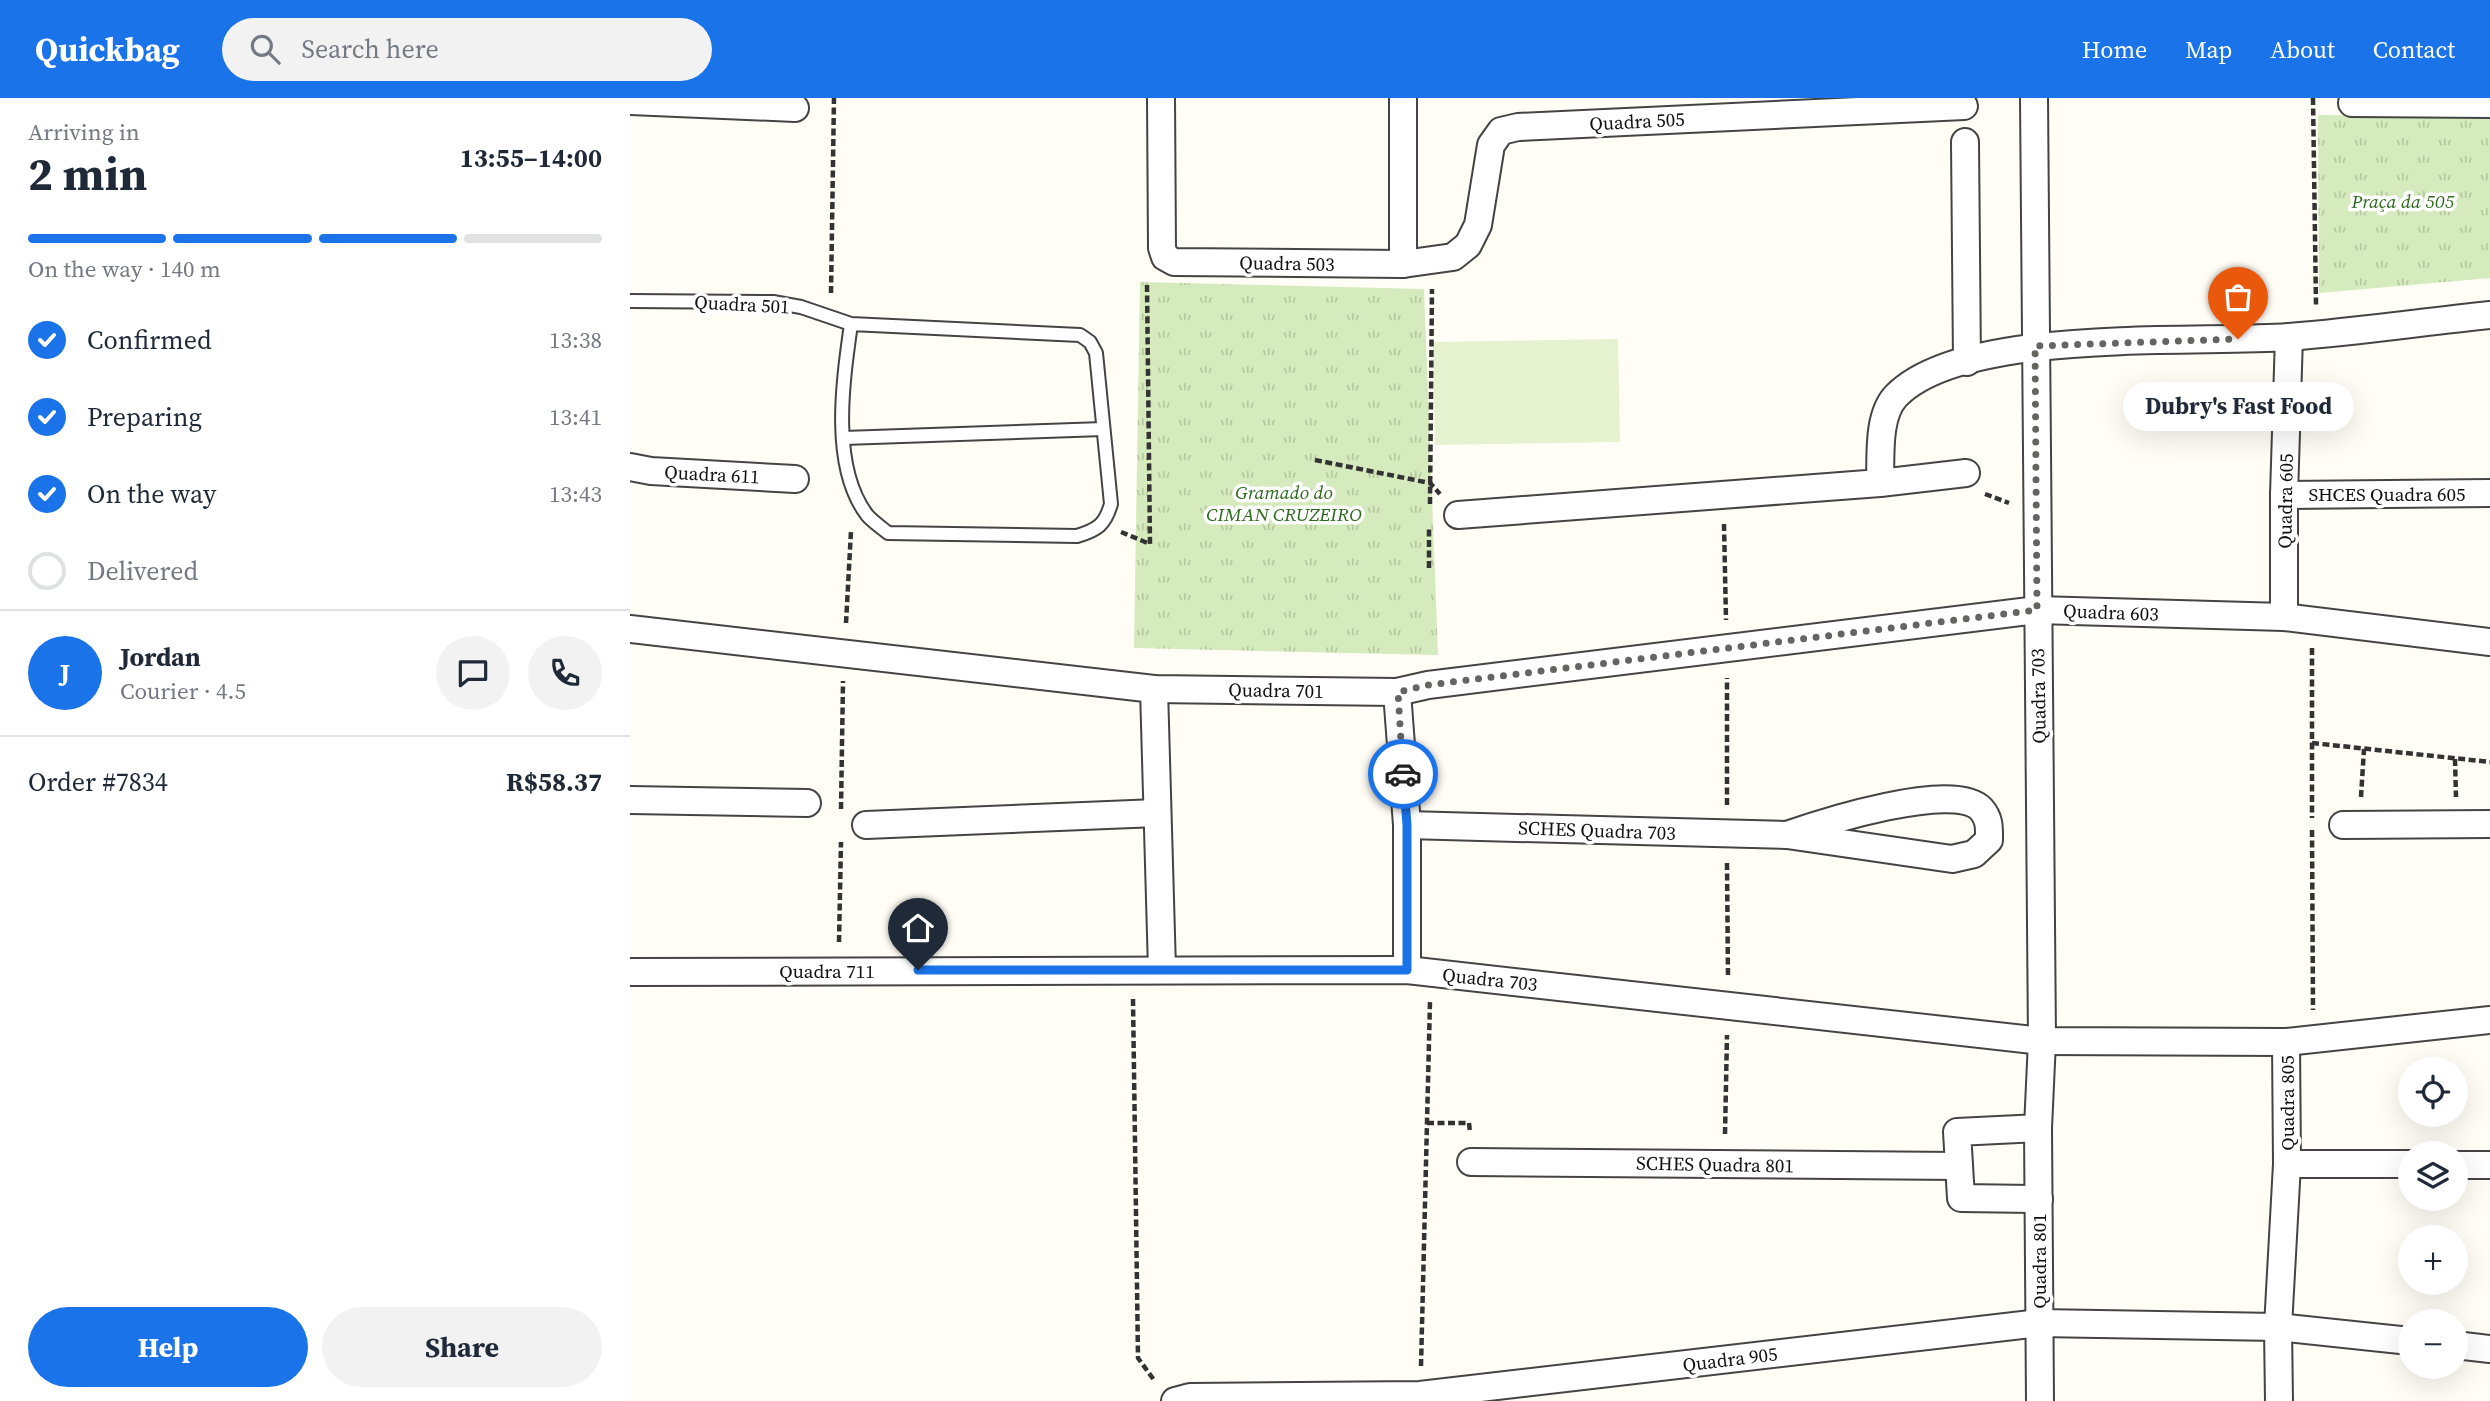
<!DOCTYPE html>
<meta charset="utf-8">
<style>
:root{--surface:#fff;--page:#f2f2f3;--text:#1f2937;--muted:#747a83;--line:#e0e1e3;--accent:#1a73e8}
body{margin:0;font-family:"Source Serif 4",serif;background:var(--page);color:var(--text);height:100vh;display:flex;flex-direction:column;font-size:26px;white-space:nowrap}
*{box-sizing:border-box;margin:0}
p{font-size:23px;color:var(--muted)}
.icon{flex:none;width:38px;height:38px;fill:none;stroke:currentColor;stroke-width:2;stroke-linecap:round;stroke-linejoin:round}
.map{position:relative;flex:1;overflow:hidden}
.sheet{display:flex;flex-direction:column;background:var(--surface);width:630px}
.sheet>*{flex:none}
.buttons{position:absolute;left:1768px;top:959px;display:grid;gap:14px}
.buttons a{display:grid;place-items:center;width:70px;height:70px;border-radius:50%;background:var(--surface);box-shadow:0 7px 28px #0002;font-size:35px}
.pin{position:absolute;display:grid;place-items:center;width:60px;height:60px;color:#fff;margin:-72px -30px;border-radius:50% 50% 50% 0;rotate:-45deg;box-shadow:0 0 7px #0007}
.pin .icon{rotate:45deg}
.courier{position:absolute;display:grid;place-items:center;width:70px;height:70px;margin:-35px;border:5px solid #1a73e8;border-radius:50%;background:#fff;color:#222;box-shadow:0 2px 9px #0007}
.bubble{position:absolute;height:49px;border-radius:24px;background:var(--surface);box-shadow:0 7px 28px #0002;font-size:23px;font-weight:700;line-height:49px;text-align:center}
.overview em{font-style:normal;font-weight:700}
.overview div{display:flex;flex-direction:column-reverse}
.overview{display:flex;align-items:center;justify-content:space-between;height:119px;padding:0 28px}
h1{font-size:46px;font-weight:700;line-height:52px}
.bar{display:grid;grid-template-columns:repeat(4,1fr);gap:10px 7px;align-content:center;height:84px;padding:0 28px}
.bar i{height:9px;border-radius:5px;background:var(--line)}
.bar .on{background:var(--accent)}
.bar p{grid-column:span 4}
.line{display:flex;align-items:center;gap:18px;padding:0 28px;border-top:2px solid var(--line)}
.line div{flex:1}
.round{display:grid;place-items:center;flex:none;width:74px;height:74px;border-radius:37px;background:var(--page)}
ol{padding:0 28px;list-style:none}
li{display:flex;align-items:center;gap:21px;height:77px}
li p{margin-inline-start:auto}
li .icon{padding:7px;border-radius:50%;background:var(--accent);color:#fff;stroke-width:4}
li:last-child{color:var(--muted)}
li i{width:38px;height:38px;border:4px solid var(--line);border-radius:50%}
.primary-button{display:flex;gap:14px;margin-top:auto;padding:14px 28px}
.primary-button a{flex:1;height:80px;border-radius:42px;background:var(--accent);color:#fff;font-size:28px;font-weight:700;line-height:80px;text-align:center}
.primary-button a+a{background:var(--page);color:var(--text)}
header{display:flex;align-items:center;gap:42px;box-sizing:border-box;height:98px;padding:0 35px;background:var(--accent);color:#fff}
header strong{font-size:33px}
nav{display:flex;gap:38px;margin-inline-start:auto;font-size:24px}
.search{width:490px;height:63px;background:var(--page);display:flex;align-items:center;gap:18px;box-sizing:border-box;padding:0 24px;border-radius:38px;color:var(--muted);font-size:26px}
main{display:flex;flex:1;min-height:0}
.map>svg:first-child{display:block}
.grass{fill:url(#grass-tufts)}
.pitch{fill:#e6f2cf}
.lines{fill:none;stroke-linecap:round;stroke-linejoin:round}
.lane-casing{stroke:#444;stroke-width:16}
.street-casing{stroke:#444;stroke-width:30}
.path{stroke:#333;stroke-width:4.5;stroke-dasharray:7 3.5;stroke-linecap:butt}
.lane{stroke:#fff;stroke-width:12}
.street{stroke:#fff;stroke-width:26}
.done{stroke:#646461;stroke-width:7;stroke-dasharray:0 12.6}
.route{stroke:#1a73e8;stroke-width:9}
.labels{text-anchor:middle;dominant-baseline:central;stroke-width:7;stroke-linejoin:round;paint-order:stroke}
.street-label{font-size:19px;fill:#111;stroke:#fff}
.park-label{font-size:19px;font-style:italic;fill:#2f6b1f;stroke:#fff}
</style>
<header>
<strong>Quickbag</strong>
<div class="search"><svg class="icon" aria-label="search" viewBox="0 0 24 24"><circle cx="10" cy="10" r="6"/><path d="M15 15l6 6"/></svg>Search here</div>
<nav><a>Home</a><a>Map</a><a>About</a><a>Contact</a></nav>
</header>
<main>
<section class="sheet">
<div class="overview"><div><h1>2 min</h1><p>Arriving in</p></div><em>13:55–14:00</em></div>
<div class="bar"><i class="on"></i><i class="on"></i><i class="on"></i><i></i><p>On the way · 140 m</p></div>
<ol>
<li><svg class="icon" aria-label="check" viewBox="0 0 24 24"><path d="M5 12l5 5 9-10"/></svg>Confirmed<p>13:38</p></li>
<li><svg class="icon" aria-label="check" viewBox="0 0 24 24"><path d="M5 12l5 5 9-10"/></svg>Preparing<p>13:41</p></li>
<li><svg class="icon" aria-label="check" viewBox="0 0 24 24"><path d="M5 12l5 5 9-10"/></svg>On the way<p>13:43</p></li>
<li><i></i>Delivered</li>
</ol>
<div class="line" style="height:126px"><b class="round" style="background:var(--accent);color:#fff">J</b><div><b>Jordan</b><p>Courier · 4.5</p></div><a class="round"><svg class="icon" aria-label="chat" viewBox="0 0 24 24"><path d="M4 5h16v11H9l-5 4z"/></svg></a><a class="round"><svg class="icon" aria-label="phone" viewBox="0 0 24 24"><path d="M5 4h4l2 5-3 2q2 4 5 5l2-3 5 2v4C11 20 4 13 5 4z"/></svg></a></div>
<div class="line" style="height:91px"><div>Order #7834</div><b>R$58.37</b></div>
<div class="primary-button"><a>Help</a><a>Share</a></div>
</section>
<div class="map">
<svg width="1860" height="1303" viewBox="0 0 1860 1303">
<defs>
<pattern id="grass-tufts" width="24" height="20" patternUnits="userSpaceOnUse" patternTransform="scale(1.75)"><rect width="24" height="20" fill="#d5ebbd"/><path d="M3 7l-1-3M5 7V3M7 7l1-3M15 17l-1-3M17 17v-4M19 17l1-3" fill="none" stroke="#b6c8a1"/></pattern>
</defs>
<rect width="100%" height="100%" fill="#fffdf5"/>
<g class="grass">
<polygon points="1688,17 1860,19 1860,180 1689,195"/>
<polygon points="510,184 794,191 808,557 504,550"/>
</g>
<polygon class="pitch" points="988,241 990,344 805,347 803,244"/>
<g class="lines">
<g class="lane-casing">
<g id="lane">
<path d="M 0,203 L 143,204 L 171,209 L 221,226 L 450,237 L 460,244 L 466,255 L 481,406 C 475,427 467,432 447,438 L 258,435 C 251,429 243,424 237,417 C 200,368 213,283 221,226"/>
<polyline points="214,340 473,331"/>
</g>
</g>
<g class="street-casing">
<g id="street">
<polyline points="531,0 532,150 535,159 544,164 773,166 773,0"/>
<polyline points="1404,0 1412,943 1408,1030 1410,1303"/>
<polyline points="0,3 165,10"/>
<polyline points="1722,5 1860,6"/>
<polyline points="1335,44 1337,264"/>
<polyline points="773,166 823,159 838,147 848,127 861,47 871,33 888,29 1334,8"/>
<polyline points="0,369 21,373 165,381"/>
<polyline points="1250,385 1336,375"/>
<polyline points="1654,397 1860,395"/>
<path d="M 828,417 L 1250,385 C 1251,359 1247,318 1266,298 C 1333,229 1565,246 1659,239 C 1726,234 1793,224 1860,217"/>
<polyline points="1654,519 1654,397 1659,239"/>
<polyline points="0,531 524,591 767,594 798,587 1407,512 1654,519 1860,544"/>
<polyline points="524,591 532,871"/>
<polyline points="767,594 777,727 777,872"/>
<polyline points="0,702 177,705"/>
<polyline points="236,727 527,715"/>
<path d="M 777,727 L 1157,737 L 1322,761 L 1344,756 L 1359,742 C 1359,730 1360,721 1351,711 C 1324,682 1191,725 1157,737"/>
<polyline points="1713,727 1860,726"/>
<polyline points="0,874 777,872 1412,943 1656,944 1860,922"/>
<polyline points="1408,1030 1327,1034 1331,1100 1409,1101"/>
<polyline points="841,1064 1329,1068"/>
<polyline points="1657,1066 1780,1066"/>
<polyline points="1825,1067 1860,1067"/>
<polyline points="1825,1247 1860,1251"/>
<polyline points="545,1303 560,1299 790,1297 1409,1225 1648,1229 1780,1243"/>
<polyline points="1649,1303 1648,1229 1657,1066 1656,944"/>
</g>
</g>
<g class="path">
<polyline points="1683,0 1686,207"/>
<polyline points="201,195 204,0"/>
<polyline points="685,362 800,385 810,396"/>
<polyline points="1355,396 1379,405"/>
<polyline points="800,406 802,191"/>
<polyline points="1094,426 1096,522"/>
<polyline points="491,434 520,446 517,187"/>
<polyline points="799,470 799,429"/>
<polyline points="216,525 221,433"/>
<polyline points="1682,550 1682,720"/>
<polyline points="1682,645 1860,664"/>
<polyline points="1825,661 1826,699"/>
<polyline points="1731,699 1734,651"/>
<polyline points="1097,707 1097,580"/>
<polyline points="211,711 213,583"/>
<polyline points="1682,732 1683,912"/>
<polyline points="1097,765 1098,879"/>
<polyline points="209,844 211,744"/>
<polyline points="503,901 508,1260 524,1282"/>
<polyline points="797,1025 839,1025 840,1034"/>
<polyline points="1095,1036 1097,937"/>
<polyline points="791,1268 800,903"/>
</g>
<use href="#lane" class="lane"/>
<use href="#street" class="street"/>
</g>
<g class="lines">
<polyline class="done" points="773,676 768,594 798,587 1407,512 1405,248 1608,241"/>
<polyline class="route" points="288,872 777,872 777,727 773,676"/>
</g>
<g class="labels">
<g class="street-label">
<text transform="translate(1007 23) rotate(-3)">Quadra 505</text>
<text transform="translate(657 165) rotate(1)">Quadra 503</text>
<text transform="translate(112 206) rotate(3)">Quadra 501</text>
<text transform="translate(82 376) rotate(3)">Quadra 611</text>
<text x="1757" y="396">SHCES Quadra 605</text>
<text transform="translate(1655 403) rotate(-89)">Quadra 605</text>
<text transform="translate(1481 514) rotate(2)">Quadra 603</text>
<text transform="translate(646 592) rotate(1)">Quadra 701</text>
<text transform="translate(1408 598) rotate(-91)">Quadra 703</text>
<text transform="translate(967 732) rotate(2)">SCHES Quadra 703</text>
<text x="197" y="873">Quadra 711</text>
<text transform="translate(860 881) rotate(6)">Quadra 703</text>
<text transform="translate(1657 1005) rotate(-90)">Quadra 805</text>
<text transform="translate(1085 1066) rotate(1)">SCHES Quadra 801</text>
<text transform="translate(1409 1163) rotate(-90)">Quadra 801</text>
<text transform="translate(1100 1261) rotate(-7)">Quadra 905</text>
</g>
<g class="park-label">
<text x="1773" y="103">Praça da 505</text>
<text x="654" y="394">Gramado do<tspan x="654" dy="22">CIMAN CRUZEIRO</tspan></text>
</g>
</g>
</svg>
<div class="buttons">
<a><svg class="icon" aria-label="locate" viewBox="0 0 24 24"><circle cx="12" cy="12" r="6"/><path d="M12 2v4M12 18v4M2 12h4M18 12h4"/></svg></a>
<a><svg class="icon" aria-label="layers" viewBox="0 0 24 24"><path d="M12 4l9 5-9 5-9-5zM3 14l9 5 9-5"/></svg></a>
<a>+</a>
<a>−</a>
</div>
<div class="pin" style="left:1608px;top:241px;background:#ea580c"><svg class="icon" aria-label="bag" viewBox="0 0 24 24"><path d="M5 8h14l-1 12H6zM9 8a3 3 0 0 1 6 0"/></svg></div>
<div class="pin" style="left:288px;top:872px;background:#1f2937"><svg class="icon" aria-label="home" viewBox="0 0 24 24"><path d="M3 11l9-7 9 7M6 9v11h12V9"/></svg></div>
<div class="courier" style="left:773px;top:676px"><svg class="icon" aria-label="car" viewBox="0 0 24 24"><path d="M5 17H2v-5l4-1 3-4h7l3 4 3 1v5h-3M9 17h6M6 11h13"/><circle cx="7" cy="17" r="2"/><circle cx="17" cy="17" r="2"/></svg></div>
<div class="bubble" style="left:1493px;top:284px;width:231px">Dubry's Fast Food</div>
</div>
</main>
